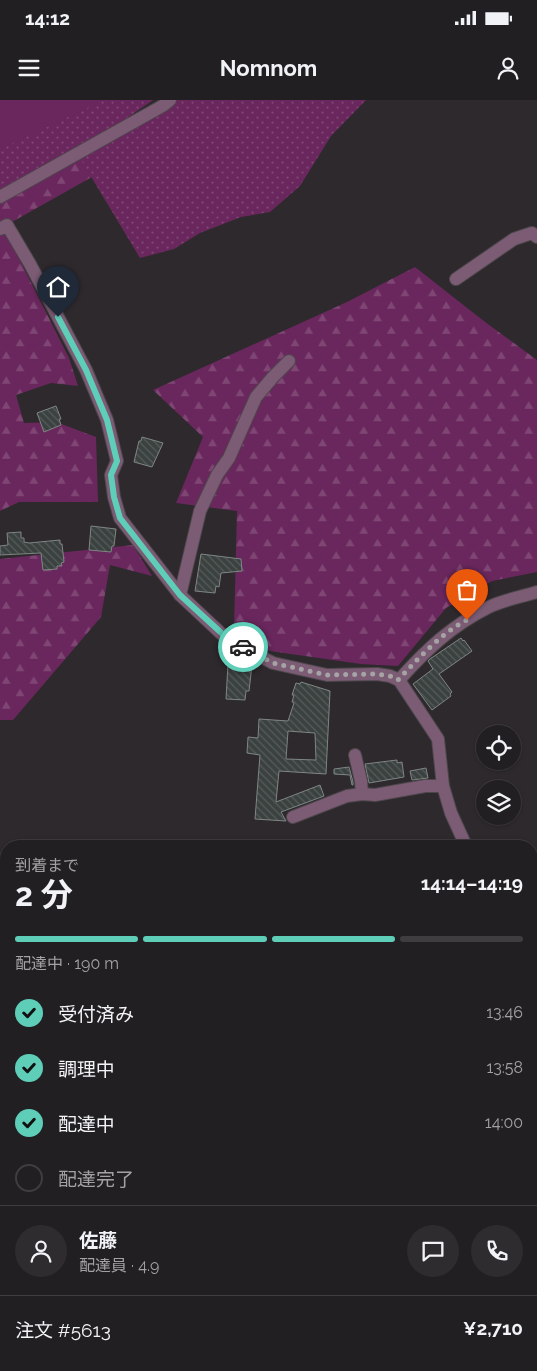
<!DOCTYPE html>
<html lang="ja">
<meta charset="utf-8">
<style>
:root{--surface:#221f22;--page:#2e2c2f;--text:#f1f3f6;--muted:#a2a2a5;--line:#3f3d40;--accent:#5eceb8}
body{margin:0;font-family:Raleway,"Noto Sans JP",sans-serif;background:var(--page);color:var(--text);height:100vh;display:flex;flex-direction:column;font-size:19px;white-space:nowrap}
*{box-sizing:border-box;margin:0}
p{font-size:16px;color:var(--muted)}
.icon{flex:none;width:28px;height:28px;fill:none;stroke:currentColor;stroke-width:2;stroke-linecap:round;stroke-linejoin:round}
.map{position:relative;flex:1;overflow:hidden}
.sheet{position:absolute;left:0px;top:740px;width:538px;height:531px;display:flex;flex-direction:column;background:var(--surface);border-radius:20px 20px 0 0;box-shadow:0 1px 4px #0004,0 0 0 1px var(--line)}
.sheet>*{flex:none}
.controls{position:absolute;left:476px;top:625px;display:grid;gap:10px}
.controls a{display:grid;place-items:center;width:45px;height:45px;border-radius:50%;background:var(--surface);box-shadow:0 1px 4px #0004,0 0 0 1px var(--line);font-size:25px}
.pin{position:absolute;display:grid;place-items:center;width:42px;height:42px;color:#fff;margin:-51px -21px;border-radius:50% 50% 50% 0;rotate:-45deg;box-shadow:0 0 5px #0007}
.pin .icon{rotate:45deg}
.courier{position:absolute;display:grid;place-items:center;width:50px;height:50px;margin:-25px;border:4px solid #5eceb8;border-radius:50%;background:#fff;color:#222;box-shadow:0 1px 6px #0007}
.summary em{font-style:normal;font-weight:700}
.summary div{display:flex;flex-direction:column-reverse}
.summary{display:flex;align-items:center;justify-content:space-between;height:85px;padding:0 15px}
h1{font-size:32px;font-weight:700;line-height:38px}
.bar{display:grid;grid-template-columns:repeat(4,1fr);gap:8px 5px;align-content:center;height:60px;padding:0 15px}
.bar i{height:6px;border-radius:4px;background:var(--line)}
.bar .active{background:var(--accent)}
.bar p{grid-column:span 4}
.line{display:flex;align-items:center;gap:12px;padding:0 15px;border-top:1px solid var(--line)}
.line div{flex:1}
.round{display:grid;place-items:center;flex:none;width:52px;height:52px;border-radius:26px;background:var(--page)}
ol{padding:0 15px;list-style:none}
li{display:flex;align-items:center;gap:15px;height:55px}
li p{margin-inline-start:auto}
li .icon{padding:5px;border-radius:50%;background:var(--accent);color:#111;stroke-width:4}
li:last-child{color:var(--muted)}
li i{width:28px;height:28px;border:2px solid var(--line);border-radius:50%}
.status{display:flex;justify-content:space-between;align-items:center;height:35px;padding:0 25px;background:var(--surface);direction:ltr}
.status svg{height:14px;fill:currentColor}
header{display:flex;justify-content:space-between;align-items:center;height:65px;padding:0 15px;background:var(--surface);font-size:22px;font-weight:700}
.map>svg:first-child{display:block}
.forest{fill:url(#forest-firs)}
.park{fill:url(#park-dots)}
.pitch{fill:#6a275d}
.water{fill:url(#water-ripples)}
.lines{fill:none;stroke-linecap:round;stroke-linejoin:round}
.stream{stroke:#290423;stroke-width:4.5}
.river{stroke:#290423;stroke-width:25}
.building{fill:url(#building-back-hatch);stroke:#7e8684;fill-rule:evenodd}
.minor-casing{stroke:#4c474b;stroke-width:14}
.major-casing{stroke:#4c474b;stroke-width:14}
.minor{stroke:#7c5b74;stroke-width:12}
.major{stroke:#cd89bd;stroke-width:12}
.done{stroke:#a6a3a5;stroke-width:5;stroke-dasharray:0 9}
.route{stroke:#5eceb8;stroke-width:6}
</style>
<div class="status"><b>14:12</b><svg viewBox="0 0 49 12"><path d="M0 12V9h3v3zM5 12V6h3v6zM10 12V3h3v9zM15 12V0h3v12zM26 1h20v11H26zM47 4h2v5h-2z"/></svg></div>
<header><svg class="icon" aria-label="menu" viewBox="0 0 24 24"><path d="M4 6h16M4 12h16M4 18h16"/></svg>Nomnom<svg class="icon" aria-label="person" viewBox="0 0 24 24"><circle cx="12" cy="8" r="4"/><path d="M4 21q1-7 8-7t8 7"/></svg></header>
<div class="map">
<svg width="537" height="1271" viewBox="0 0 537 1271">
<defs>
<pattern id="forest-firs" width="22" height="20" patternUnits="userSpaceOnUse" patternTransform="scale(1.25)"><rect width="22" height="20" fill="#6a275d"/><path d="M5 1l3.5 6h-7zM16 11l3.5 6h-7z" fill="#7f4674"/></pattern>
<pattern id="park-dots" width="8" height="8" patternUnits="userSpaceOnUse" patternTransform="scale(1.25)"><rect width="8" height="8" fill="#6a275d"/><path d="M2 2h.1M6 6h.1" fill="none" stroke="#7f4674" stroke-width="1.8" stroke-linecap="round"/></pattern>
<pattern id="water-ripples" width="26" height="14" patternUnits="userSpaceOnUse" patternTransform="scale(1.25)"><rect width="26" height="14" fill="#290423"/><path d="M2 4q2-2 4 0t4 0M15 11q2-2 4 0t4 0" fill="none" stroke="#482843"/></pattern>
<pattern id="building-back-hatch" width="6" height="6" patternUnits="userSpaceOnUse" patternTransform="scale(1.25)"><rect width="6" height="6" fill="#3a413f"/><path d="M-1 5l2 2M0 0l6 6M5-1l2 2" fill="none" stroke="#565c5b"/></pattern>
</defs>
<rect width="100%" height="100%" fill="#2e292d"/>
<g class="forest">
<polygon points="77,53 92,77 3,127 69,258 78,286 51,283 16,295 24,323 56,322 96,337 98,402 19,402 0,411 0,97"/>
<polygon points="415,167 485,222 537,260 537,472 492,481 446,508 398,566 361,564 270,551 234,529 237,411 176,403 203,337 153,290 347,202"/>
<polygon points="133,445 152,476 110,465 101,517 13,620 0,620 0,459"/>
</g>
<g class="park">
<polygon points="0,0 153,0 0,106"/>
<polygon points="169,0 366,0 331,36 300,86 270,112 241,117 200,133 174,149 140,158 78,55"/>
</g>
<polygon class="pitch" points="0,0 104,0 0,49"/>
<polygon class="water" points="0,1174 6,1175 6,1265 300,1265 310,1271 0,1271"/>
<g class="lines">
<g class="stream">
<polyline points="531,885 537,882"/>
<polyline points="0,903 6,904"/>
<polyline points="531,1082 537,1085"/>
</g>
<g class="river">
<polyline points="0,773 6,774"/>
<polyline points="531,910 537,915"/>
</g>
</g>
<g class="building">
<polygon points="56,306 61,319 59,319 61,325 44,332 37,313"/>
<polygon points="142,337 163,343 152,367 134,362 139,341 141,341"/>
<polygon points="91,426 116,429 114,446 112,446 111,452 89,450"/>
<polygon points="21,432 21,438 24,438 24,442 29,443 60,440 60,444 62,444 64,462 61,463 62,466 57,466 57,469 43,470 41,453 0,455 0,446 8,445 7,433"/>
<polygon points="201,454 241,459 242,471 221,473 219,487 216,486 215,493 195,491"/>
<polygon points="461,538 463,541 464,540 472,551 439,574 452,592 450,594 451,596 432,610 413,584 433,569 428,561 430,559"/>
<polygon points="228,564 252,565 249,591 246,591 245,600 226,599"/>
<path d="M 301,582 L 330,591 L 326,674 L 279,671 L 276,702 L 320,685 L 324,696 L 281,712 L 286,721 L 255,719 L 260,655 L 247,653 L 248,637 L 258,638 L 259,619 L 288,621 L 294,603 L 292,602 L 294,595 L 292,595 L 296,583 L 300,584 ZM 288,631 L 315,633 L 316,660 L 286,659 Z"/>
<polygon points="397,660 397,663 402,662 404,677 369,683 365,664"/>
<polygon points="349,667 353,682 353,685 352,685 350,675 334,674 334,669"/>
<polygon points="426,668 428,678 412,680 410,671"/>
</g>
<g class="lines">
<g class="minor-casing">
<g id="minor">
<polyline points="0,97 164,5 170,0"/>
<polyline points="0,129 7,125 30,164 86,270 107,320 117,361 111,375 114,397 120,418 180,495 227,539 273,563 327,575 377,574 390,576 399,580 438,639 443,686 451,713 466,746"/>
<polyline points="456,179 514,139 532,133 537,137"/>
<polyline points="180,495 200,411 217,375 229,358 256,297 273,277 289,261"/>
<path d="M 399,580 C 426,550 451,526 489,507 C 503,500 521,497 537,492"/>
<polyline points="355,655 361,681 362,694"/>
<polyline points="293,717 347,696 362,694 375,695 425,686 443,686"/>
<polyline points="0,989 2,989 6,977"/>
<polyline points="531,1211 537,1215"/>
</g>
</g>
<g class="major-casing">
<g id="major">
<polyline points="531,864 537,861"/>
<polyline points="0,923 6,924"/>
</g>
</g>
<use href="#minor" class="minor"/>
<use href="#major" class="major"/>
</g>
<g class="lines">
<path class="done" d="M 243,547 L 273,563 L 327,575 L 376,574 L 390,576 L 398,580 C 419,558 440,534 467,520"/>
<polyline class="route" points="58,217 86,270 107,320 117,361 111,375 114,397 120,418 180,495 228,539 243,547"/>
</g>
</svg>
<div class="controls">
<a><svg class="icon" aria-label="locate" viewBox="0 0 24 24"><circle cx="12" cy="12" r="6"/><path d="M12 2v4M12 18v4M2 12h4M18 12h4"/></svg></a>
<a><svg class="icon" aria-label="layers" viewBox="0 0 24 24"><path d="M12 4l9 5-9 5-9-5zM3 14l9 5 9-5"/></svg></a>
</div>
<div class="pin" style="left:467px;top:520px;background:#ea580c"><svg class="icon" aria-label="bag" viewBox="0 0 24 24"><path d="M5 8h14l-1 12H6zM9 8a3 3 0 0 1 6 0"/></svg></div>
<div class="pin" style="left:58px;top:217px;background:#1f2937"><svg class="icon" aria-label="home" viewBox="0 0 24 24"><path d="M3 11l9-7 9 7M6 9v11h12V9"/></svg></div>
<div class="courier" style="left:243px;top:547px"><svg class="icon" aria-label="car" viewBox="0 0 24 24"><path d="M5 17H2v-5l4-1 3-4h7l3 4 3 1v5h-3M9 17h6M6 11h13"/><circle cx="7" cy="17" r="2"/><circle cx="17" cy="17" r="2"/></svg></div>
<section class="sheet">
<div class="summary"><div><h1>2 分</h1><p>到着まで</p></div><em>14:14–14:19</em></div>
<div class="bar"><i class="active"></i><i class="active"></i><i class="active"></i><i></i><p>配達中 · 190 m</p></div>
<ol>
<li><svg class="icon" aria-label="check" viewBox="0 0 24 24"><path d="M5 12l5 5 9-10"/></svg>受付済み<p>13:46</p></li>
<li><svg class="icon" aria-label="check" viewBox="0 0 24 24"><path d="M5 12l5 5 9-10"/></svg>調理中<p>13:58</p></li>
<li><svg class="icon" aria-label="check" viewBox="0 0 24 24"><path d="M5 12l5 5 9-10"/></svg>配達中<p>14:00</p></li>
<li><i></i>配達完了</li>
</ol>
<div class="line" style="height:90px"><a class="round"><svg class="icon" aria-label="person" viewBox="0 0 24 24"><circle cx="12" cy="8" r="4"/><path d="M4 21q1-7 8-7t8 7"/></svg></a><div><b>佐藤</b><p>配達員 · 4.9</p></div><a class="round"><svg class="icon" aria-label="chat" viewBox="0 0 24 24"><path d="M4 5h16v11H9l-5 4z"/></svg></a><a class="round"><svg class="icon" aria-label="phone" viewBox="0 0 24 24"><path d="M5 4h4l2 5-3 2q2 4 5 5l2-3 5 2v4C11 20 4 13 5 4z"/></svg></a></div>
<div class="line" style="height:65px"><div>注文 #5613</div><b>¥2,710</b></div>
</section>
</div>
